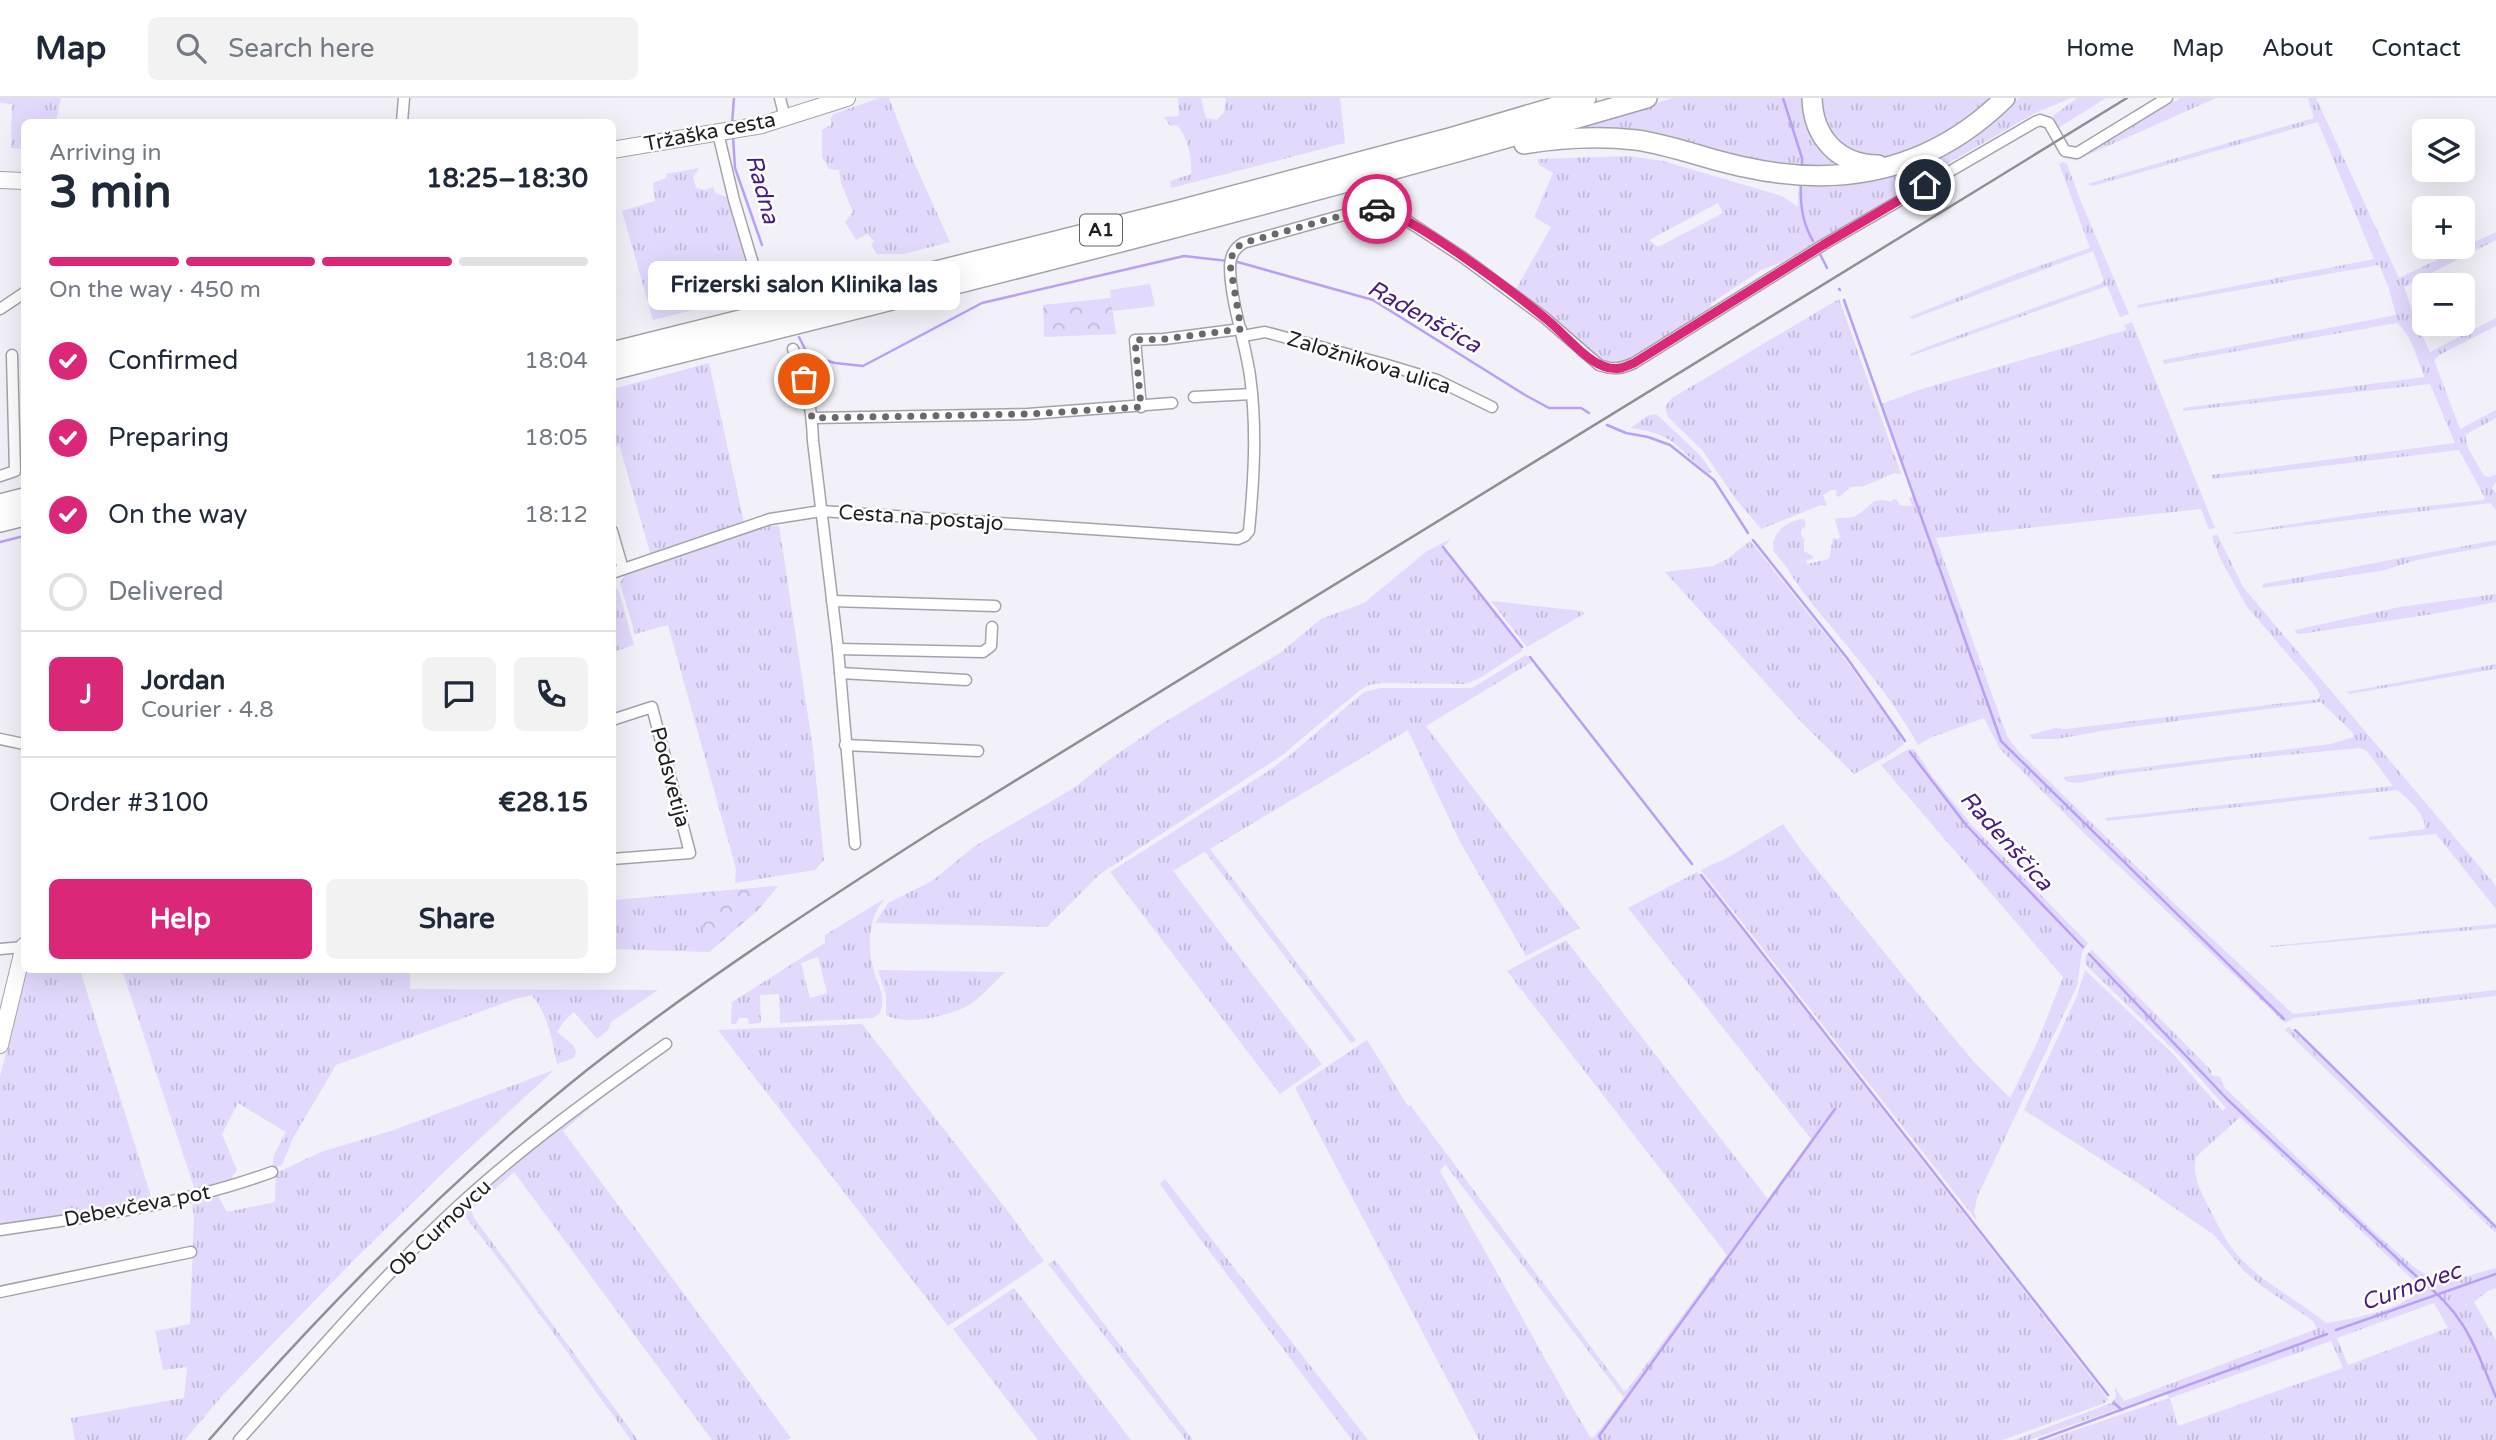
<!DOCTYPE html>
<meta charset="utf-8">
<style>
:root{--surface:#fff;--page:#f2f2f3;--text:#1f2937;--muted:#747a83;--line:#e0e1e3;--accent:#db2777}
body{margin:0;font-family:"Varela Round",sans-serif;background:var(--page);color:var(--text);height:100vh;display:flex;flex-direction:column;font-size:26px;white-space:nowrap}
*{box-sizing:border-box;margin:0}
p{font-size:23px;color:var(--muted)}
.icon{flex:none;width:38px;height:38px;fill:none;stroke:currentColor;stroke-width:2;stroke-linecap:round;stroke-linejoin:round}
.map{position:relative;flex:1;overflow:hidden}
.side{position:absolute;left:21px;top:21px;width:595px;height:854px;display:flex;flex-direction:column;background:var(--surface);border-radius:10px;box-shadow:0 7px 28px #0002}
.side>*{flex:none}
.buttons{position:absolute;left:2412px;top:21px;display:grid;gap:14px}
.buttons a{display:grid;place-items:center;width:63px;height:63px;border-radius:10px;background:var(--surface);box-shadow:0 7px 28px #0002;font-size:35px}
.pin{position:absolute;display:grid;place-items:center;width:60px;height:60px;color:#fff;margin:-30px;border:4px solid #fff;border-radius:50%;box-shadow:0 2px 7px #0007}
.courier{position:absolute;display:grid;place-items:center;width:70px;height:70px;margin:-35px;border:5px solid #db2777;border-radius:50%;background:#fff;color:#222;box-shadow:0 2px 9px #0007}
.bubble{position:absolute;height:49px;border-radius:10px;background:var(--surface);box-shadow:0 7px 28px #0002;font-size:23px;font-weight:800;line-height:49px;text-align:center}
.summary em{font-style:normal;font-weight:800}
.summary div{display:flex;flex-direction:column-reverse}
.summary{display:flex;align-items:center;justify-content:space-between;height:119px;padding:0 28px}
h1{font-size:46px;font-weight:800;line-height:52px}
.bar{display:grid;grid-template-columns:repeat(4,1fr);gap:10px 7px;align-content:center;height:84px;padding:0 28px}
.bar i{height:9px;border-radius:5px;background:var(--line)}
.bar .active{background:var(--accent)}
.bar p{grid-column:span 4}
.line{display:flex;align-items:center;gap:18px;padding:0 28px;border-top:2px solid var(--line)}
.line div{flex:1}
.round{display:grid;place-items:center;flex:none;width:74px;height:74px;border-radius:10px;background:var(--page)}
ol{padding:0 28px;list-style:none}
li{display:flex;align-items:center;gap:21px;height:77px}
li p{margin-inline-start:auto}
li .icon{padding:7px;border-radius:50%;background:var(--accent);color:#fff;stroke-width:4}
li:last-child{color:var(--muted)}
li i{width:38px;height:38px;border:4px solid var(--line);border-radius:50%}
.primary-button{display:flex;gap:14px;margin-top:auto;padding:14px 28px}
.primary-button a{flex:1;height:80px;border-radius:10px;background:var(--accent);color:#fff;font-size:28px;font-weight:800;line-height:80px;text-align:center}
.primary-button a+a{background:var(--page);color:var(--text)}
header{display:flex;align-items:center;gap:42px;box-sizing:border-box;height:98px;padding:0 35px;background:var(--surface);border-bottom:2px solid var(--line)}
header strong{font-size:33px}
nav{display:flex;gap:38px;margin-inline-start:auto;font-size:24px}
.search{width:490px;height:63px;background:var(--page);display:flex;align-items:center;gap:18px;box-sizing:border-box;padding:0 24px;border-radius:10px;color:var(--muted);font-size:26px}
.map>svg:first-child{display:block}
.grass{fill:url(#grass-tufts);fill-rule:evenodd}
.park{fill:url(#park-crowns)}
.garden{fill:#e2d9fc}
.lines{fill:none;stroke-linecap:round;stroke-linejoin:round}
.stream{stroke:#b99ff6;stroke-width:2.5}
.minor-casing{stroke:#a5a3aa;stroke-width:13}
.secondary-casing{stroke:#a5a3aa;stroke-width:18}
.motorway-casing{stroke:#a5a3aa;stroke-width:22}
.minor{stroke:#fff;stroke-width:10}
.secondary{stroke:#fff;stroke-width:16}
.motorway{stroke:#fff;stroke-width:19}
.rail{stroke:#908f94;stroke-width:2.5}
.done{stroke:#69686c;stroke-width:7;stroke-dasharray:0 12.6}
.route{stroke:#db2777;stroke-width:9}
.labels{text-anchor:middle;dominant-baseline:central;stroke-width:5;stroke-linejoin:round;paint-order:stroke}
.shield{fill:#fff;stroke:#626264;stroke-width:2}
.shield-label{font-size:19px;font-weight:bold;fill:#1f1e21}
.street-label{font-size:21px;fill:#1f1e21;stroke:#fff}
.water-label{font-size:23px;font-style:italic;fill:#481d81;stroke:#fff}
</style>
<header>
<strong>Map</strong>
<div class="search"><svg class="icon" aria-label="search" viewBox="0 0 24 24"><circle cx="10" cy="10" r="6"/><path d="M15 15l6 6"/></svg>Search here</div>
<nav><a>Home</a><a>Map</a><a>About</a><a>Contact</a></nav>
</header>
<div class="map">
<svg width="2496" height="1342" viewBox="0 0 2496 1342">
<defs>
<pattern id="grass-tufts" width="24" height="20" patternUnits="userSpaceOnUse" patternTransform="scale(1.75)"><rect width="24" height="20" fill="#e2d9fc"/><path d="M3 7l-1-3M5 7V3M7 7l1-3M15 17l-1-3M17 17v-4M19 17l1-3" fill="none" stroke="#c1bad8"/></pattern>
<pattern id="park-crowns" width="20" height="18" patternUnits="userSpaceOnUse" patternTransform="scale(1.75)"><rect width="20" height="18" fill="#e2d9fc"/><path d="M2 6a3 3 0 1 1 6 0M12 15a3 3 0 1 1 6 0" fill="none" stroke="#c1bad8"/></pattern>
</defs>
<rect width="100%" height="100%" fill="#f2f0f8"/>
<g class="grass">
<polygon points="0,0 61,0 56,24 24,24 24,51 11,50 12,6 0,5"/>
<polygon points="879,0 889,0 913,62 950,144 904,156 877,156 871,147 874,143 867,136 856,142 845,124 853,114 841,85 839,72 829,71 822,58 822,32 831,27 831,19 834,16"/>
<path d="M 1178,0 L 1201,0 L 1206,20 L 1217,22 L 1224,14 L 1226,0 L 1340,0 L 1345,45 L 1171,90 L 1170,83 L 1191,76 C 1193,63 1187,35 1176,27 L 1170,28 L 1164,19 L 1179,18 Z"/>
<polygon points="1673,0 1808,0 1851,68 1785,69 1576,33 1575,30"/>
<polygon points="1819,0 1992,0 1945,38 1894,58 1879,61 1847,55 1823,29"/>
<path d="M 2019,0 L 2071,0 L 2035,15 L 1916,84 L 1898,97 L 1780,165 L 1761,172 L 1710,206 L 1714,211 C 1691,225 1643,262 1619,266 C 1611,267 1604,265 1597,262 L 1515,193 L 1551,129 L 1534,119 L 1553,75 L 1539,67 L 1538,61 L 1629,58 L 1663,63 L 1782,98 L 1798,109 L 1799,86 L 1975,37 ZM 1718,105 L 1723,115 L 1658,149 L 1649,142 Z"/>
<polygon points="2077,0 2106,0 2058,30 2053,18"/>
<polygon points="2181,0 2216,0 2074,63 2072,59"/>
<path d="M 2308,0 L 2316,0 L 2399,180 L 2496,134 L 2496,142 L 2404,189 L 2417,227 L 2430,254 L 2496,220 L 2496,228 L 2439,257 L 2434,262 L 2460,331 L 2496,312 L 2496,320 L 2465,337 L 2468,350 L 2484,378 L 2490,379 L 2496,376 L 2496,384 L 2492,390 L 2496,395 L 2496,412 L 2490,405 L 2235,436 L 2233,435 L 2365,415 L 2483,402 L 2485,400 L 2459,352 L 2213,381 L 2211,377 L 2455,345 L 2430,286 L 2183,313 L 2183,310 L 2425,279 C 2416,261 2413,238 2397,225 L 2164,266 L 2163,262 L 2396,217 L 2388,188 L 2379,167 L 2137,210 L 2138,207 L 2374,161 L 2318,24 L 2093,88 L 2087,86 L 2314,20 Z"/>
<polygon points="2063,64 2067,66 2081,104 2129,216 2120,219 2107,188 1911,258 1910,256 1932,247 2100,186 2104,183 2093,153 1912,221 1909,219 2016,176 2090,150 2059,66"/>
<polygon points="699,70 693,79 696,90 705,92 713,89 715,95 727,99 731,106 753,197 653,222 622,113 655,103 653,85 666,80 666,76"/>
<polygon points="1839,201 1901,376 1895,375 1864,388 1851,389 1839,399 1836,397 1837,392 1832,392 1823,397 1827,408 1821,407 1761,431 1735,400 1703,353 1668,319 1665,309 1672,300"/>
<path d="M 2132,224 L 2215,430 L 2209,431 L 2201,411 L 1936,440 L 2007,638 L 2018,653 L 2178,809 L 2293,916 L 2496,892 L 2496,898 L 2294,920 L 2285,925 L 2088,739 L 2000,651 L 1984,620 L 1930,640 L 1918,647 C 1887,590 1842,544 1802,493 C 1793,480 1785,466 1774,454 C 1769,436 1787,422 1804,421 L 1806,428 L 1801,432 L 1801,437 L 1804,441 L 1804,453 L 1813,458 L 1813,461 L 1806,462 L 1807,466 L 1829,461 L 1833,440 L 1838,441 L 1840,439 L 1835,421 C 1842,419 1851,421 1857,417 C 1873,408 1869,398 1892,404 L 1892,402 L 1896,401 L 1900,407 L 1912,408 L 1909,400 L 1914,398 L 1881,306 L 1922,291 L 2126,232 L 2124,227 Z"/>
<polygon points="709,265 744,424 651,458 619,346 613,353 613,291"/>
<path d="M 1656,316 L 1700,357 L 1712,374 L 1708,375 C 1674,349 1678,337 1631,330 L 1647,318 Z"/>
<polygon points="770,428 779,428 813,651 824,762 815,772 735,785 736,771 668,527 635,536 620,485 626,476"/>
<path d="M 2217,436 L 2243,489 L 2496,788 L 2496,811 L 2436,736 L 2369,742 L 2369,739 L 2425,731 C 2426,717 2408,700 2397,692 L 2107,723 L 2105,720 L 2393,688 L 2367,653 L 2360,650 L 2234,662 L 2121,676 L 2079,685 L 2067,684 L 2063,679 L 2331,646 L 2353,639 L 2353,635 L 2321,604 L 2101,633 L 2058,641 L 2032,641 L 2030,637 L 2055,630 L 2066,631 L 2318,601 L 2320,597 L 2316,589 L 2247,509 L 2221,462 L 2212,439 Z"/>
<polygon points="1452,440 1442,450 1523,552 1480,580 1466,586 1382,585 1369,587 1360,592 1281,658 1100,776 1047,829 875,825 888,805 932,783 975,748 1074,690 1106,664 1158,628 1280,555 1321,521 1364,505 1427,453"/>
<polygon points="2496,442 2496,447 2417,462 2381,473 2262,490 2263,486"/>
<polygon points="1750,443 1841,556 1897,633 1904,646 1889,657 1854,676 1802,625 1665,474 1713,468 1727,461"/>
<polygon points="613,485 619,494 634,547 613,554"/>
<polygon points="2496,496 2496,504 2433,516 2300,536 2296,535 2295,532 2400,509"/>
<polygon points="1491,503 1582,513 1584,516 1527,549"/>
<polygon points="1526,557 1532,564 1426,628 1580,830 1526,858 1459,742 1408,632 1210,751 1356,942 1351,945 1206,755 1204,754 1173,773 1322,966 1280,996 1110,774 1267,674 1290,657 1364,594 1380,590 1472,590"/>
<polygon points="2496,566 2496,571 2349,596 2347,594"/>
<polygon points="1909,651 1914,651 1932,678 1970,725 2088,845 2082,854 2077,888 1978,1097 1974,1113 1977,1123 1701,772 1729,759 1783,726 1802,753 1949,934 1975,965 2010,1000 2037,945 2063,879 1881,667"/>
<path d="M 1697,774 L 2108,1301 L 2105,1305 L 2003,1342 L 1479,1342 L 1295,990 L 1367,942 L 1408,1008 L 1410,1007 L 1624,1293 L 1628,1291 L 1727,1157 L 1507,873 L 1566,842 L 1768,1101 L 1811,1041 L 1628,810 ZM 1445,1066 L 1624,1300 L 1593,1340 L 1590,1339 L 1570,1305 L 1440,1073 Z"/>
<polygon points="778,788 758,812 709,854 613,851 613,802"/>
<path d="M 884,801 C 867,823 867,851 875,877 C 880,890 886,901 880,915 L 873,920 L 780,925 L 779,896 L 760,897 L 761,925 L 749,926 L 748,920 L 739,920 L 736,926 L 731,926 L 732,904 L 825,845 L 825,837 ZM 818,859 L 827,895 L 810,900 L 801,865 Z"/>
<polygon points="2496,826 2496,830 2271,849 2270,848"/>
<path d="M 2092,852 L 2212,973 L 2211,977 L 2220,979 L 2225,990 L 2373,1133 L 2414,1169 L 2440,1186 L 2496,1170 L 2496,1190 L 2488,1193 L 2474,1204 L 2496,1242 L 2496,1342 L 2047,1342 L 2169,1300 L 2166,1294 L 2029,1342 L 2014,1342 L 2111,1305 L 2116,1299 L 2115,1289 L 2124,1303 L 2317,1231 L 2313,1223 L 2263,1189 L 2244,1173 L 2214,1137 L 2138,1085 L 2024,1012 L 2077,898 L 2085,872 L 2173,956 L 2223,1013 L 2226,1010 L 2182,960 L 2089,870 L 2085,865 L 2086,857 ZM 2240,1019 L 2413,1182 L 2421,1193 C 2396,1213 2357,1220 2326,1225 C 2295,1199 2255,1182 2230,1148 C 2222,1136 2216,1123 2209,1110 C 2201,1094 2192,1078 2196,1059 ZM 2434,1205 L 2448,1230 L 2348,1267 L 2337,1240 ZM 2331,1243 L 2343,1270 L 2178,1328 L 2170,1300 Z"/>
<polygon points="27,872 80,872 150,1095 150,1105 0,1128 0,979"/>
<path d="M 122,872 L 410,872 L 410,891 L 658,892 L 611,924 L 608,932 L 597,941 L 574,914 L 564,923 L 557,934 L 574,948 L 576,955 L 574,960 L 557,966 C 552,942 548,917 532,897 L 515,901 L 336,967 L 293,1040 L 282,1067 L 272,1071 L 274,1057 L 286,1034 L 238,1005 L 222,1036 L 237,1072 L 232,1078 L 233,1085 L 196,1095 Z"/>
<path d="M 878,872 L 1005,874 C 994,884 984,897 972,905 C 954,917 906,929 886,917 L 886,897 Z"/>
<polygon points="862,926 1007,1112 1044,1163 948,1228 718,932"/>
<polygon points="2289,929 2485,1119 2496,1130 2496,1135 2285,932"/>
<polygon points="648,961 646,969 603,999 563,1033 791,1340 787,1342 712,1342 514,1074 471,1112 474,1120 638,1342 631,1342 511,1177 467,1121 463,1108 555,1031"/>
<polygon points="554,972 448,1070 356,1160 221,1299 185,1342 75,1342 71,1320 184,1300 187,1269 163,1272 155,1233 190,1226 194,1120 192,1104 195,1102 217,1096 227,1114 275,1104 276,1075 321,1054 394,1032"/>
<polygon points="1165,1081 1368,1342 1352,1342 1179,1113 1160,1086"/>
<polygon points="1055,1162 1193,1342 1186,1342 1048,1166"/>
<polygon points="1014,1190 1131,1342 1038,1342 953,1231"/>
</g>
<g class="park">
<polygon points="1111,200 1116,236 1044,239 1043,207"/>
<polygon points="778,788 758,812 709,854 696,795"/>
</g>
<polygon class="garden" points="1150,186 1155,208 1113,213 1110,192"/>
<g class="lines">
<g class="stream">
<polyline points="1783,0 1802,60 1802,71"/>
<polyline points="732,26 734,0"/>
<polyline points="733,39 735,70 762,147"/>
<path d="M 1801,84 C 1800,106 1802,124 1813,143"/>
<polyline points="1820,156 1827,170"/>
<polyline points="1234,163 1373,202 1525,297 1549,310 1581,310 1589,315"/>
<polyline points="1839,191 1840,192"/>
<polyline points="1844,202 2001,643 2284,921"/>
<polyline points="799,239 808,257 835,265 863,268 982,205 1184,158 1228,163"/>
<polyline points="1607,327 1626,335 1648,339 1670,347 1714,382 1748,435"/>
<polyline points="1753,442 1847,560 1905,643"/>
<polyline points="0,444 24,438"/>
<polyline points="1443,449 1522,549"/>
<polyline points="1530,559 1692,766"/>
<polyline points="1910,654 1966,727 2083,849"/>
<polyline points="1701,777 2108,1297"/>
<path d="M 2089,856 L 2228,1002 L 2417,1179 C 2465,1215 2474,1246 2496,1299"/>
<polyline points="2295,932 2496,1129"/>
<polyline points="2336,1232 2496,1176"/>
<polyline points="2114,1305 2122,1312"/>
<polyline points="1601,1342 1599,1338 1835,1011"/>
<polyline points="2039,1342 2327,1236"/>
</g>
<g class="minor-casing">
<g id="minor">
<polyline points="780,0 785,20"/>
<polyline points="402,24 404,0"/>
<polyline points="718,35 734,102 760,189"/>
<polyline points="0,211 24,195"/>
<polyline points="1243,238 1265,234 1384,266 1437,282 1492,309"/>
<path d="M 793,251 C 806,279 812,312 813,343 L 838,551 L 855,746"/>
<polyline points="1194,299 1252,296"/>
<polyline points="1141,309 1135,242 1164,241 1241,231"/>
<polyline points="812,320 1028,316 1172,305"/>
<polyline points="0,378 15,373 12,257"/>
<polyline points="612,433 623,471"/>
<path d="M 612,475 L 770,421 L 821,413 L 1238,441 L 1245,438 L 1249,433 C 1254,381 1257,329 1250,278 C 1245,242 1230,204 1230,167 C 1231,157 1234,151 1243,145 L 1365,111 L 1383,111 L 1406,122 L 1464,160 L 1545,220 L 1599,267 C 1613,272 1621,271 1634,265 L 1823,147 L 2035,24 L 2040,22 L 2049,25 L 2065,53 L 2077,55 L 2167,0"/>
<polyline points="832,503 995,508"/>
<polyline points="838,551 983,554 991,548 992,529"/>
<polyline points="840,575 966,582"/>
<polyline points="612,622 652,609 690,755 612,761"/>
<polyline points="0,641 24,646"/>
<polyline points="845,647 978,653"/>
<polyline points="0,851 24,849"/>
<path d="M 0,1132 C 92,1119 185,1106 272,1074"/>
<polyline points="0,1194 191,1154"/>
<path d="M 239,1342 C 310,1263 379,1181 457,1109 C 522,1049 594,997 666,946"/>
</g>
</g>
<g class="secondary-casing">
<g id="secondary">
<polyline points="612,52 762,27 847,0"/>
<polyline points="0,82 24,83"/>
<polyline points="0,947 24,848"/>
</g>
</g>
<g class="motorway-casing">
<g id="motorway">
<path d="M 1812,0 C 1813,39 1838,67 1878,67"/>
<path d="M 1524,46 C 1560,40 1599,38 1636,42 C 1673,47 1708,62 1744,69 C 1843,91 1932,72 2005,0"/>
<polyline points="612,254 1176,113 1446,41 1586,0"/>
<path d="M 612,272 C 959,186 1304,100 1647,0"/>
<polyline points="0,406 24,400"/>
<polyline points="0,424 24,418"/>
</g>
</g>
<use href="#minor" class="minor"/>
<use href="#secondary" class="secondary"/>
<use href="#motorway" class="motorway"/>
<path class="rail" d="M 209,1342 C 325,1209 449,1082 587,972 C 698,885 816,808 935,732 L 2127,0"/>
</g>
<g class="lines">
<path class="done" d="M 804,281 L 812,320 L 1028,316 L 1141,309 L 1135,242 L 1164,241 L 1241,231 L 1230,166 C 1232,156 1234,151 1243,145 L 1365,111 L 1377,111"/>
<path class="route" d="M 1377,111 C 1408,114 1517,197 1545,220 C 1562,233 1584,261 1603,268 C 1615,273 1623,270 1634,265 L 1823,147 L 1925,87"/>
</g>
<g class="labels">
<rect class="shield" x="1080" y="116.5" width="42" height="31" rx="5"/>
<g class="shield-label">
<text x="1101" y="132">A1</text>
</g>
<g class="street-label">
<text transform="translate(710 34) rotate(-11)">Tržaška cesta</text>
<text transform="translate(1369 265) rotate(17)">Založnikova ulica</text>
<text transform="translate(921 420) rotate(4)">Cesta na postajo</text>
<text transform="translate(670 679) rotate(75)">Podsvetija</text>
<text transform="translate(137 1108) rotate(-11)">Debevčeva pot</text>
<text transform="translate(440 1130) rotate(-43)">Ob Curnovcu</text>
</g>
<g class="water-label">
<text transform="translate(762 91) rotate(75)">Radna</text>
<text transform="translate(1424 219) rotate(29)">Radenščica</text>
<text transform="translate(2006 743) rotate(48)">Radenščica</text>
<text transform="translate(2411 1189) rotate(-19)">Curnovec</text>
</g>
</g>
</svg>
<div class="buttons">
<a><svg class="icon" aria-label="layers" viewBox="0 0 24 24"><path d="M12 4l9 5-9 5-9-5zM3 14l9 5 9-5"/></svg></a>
<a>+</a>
<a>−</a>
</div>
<div class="pin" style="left:804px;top:281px;background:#ea580c"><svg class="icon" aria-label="bag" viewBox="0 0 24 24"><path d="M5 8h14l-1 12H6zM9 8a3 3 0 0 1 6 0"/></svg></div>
<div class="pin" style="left:1925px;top:87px;background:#1f2937"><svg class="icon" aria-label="home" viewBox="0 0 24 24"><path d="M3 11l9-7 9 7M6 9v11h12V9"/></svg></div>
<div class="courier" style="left:1377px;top:111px"><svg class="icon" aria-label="car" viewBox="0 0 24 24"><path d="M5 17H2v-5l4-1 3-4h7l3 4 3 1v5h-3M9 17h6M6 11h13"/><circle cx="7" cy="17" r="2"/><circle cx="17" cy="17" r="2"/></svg></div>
<div class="bubble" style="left:648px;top:163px;width:312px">Frizerski salon Klinika las</div>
<section class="side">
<div class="summary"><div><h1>3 min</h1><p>Arriving in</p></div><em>18:25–18:30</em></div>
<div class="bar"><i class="active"></i><i class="active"></i><i class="active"></i><i></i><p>On the way · 450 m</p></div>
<ol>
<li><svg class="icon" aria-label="check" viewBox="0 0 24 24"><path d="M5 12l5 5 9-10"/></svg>Confirmed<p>18:04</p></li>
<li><svg class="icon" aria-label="check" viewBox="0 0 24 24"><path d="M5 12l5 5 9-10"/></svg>Preparing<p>18:05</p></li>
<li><svg class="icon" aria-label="check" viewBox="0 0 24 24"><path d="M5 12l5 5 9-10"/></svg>On the way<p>18:12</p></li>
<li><i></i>Delivered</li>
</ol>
<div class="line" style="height:126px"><b class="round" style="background:var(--accent);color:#fff">J</b><div><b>Jordan</b><p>Courier · 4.8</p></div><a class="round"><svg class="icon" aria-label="chat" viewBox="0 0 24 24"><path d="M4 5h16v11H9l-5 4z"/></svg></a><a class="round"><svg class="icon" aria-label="phone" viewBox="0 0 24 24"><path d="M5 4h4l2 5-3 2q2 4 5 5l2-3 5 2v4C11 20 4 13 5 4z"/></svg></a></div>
<div class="line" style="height:91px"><div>Order #3100</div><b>€28.15</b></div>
<div class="primary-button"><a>Help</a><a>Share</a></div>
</section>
</div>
